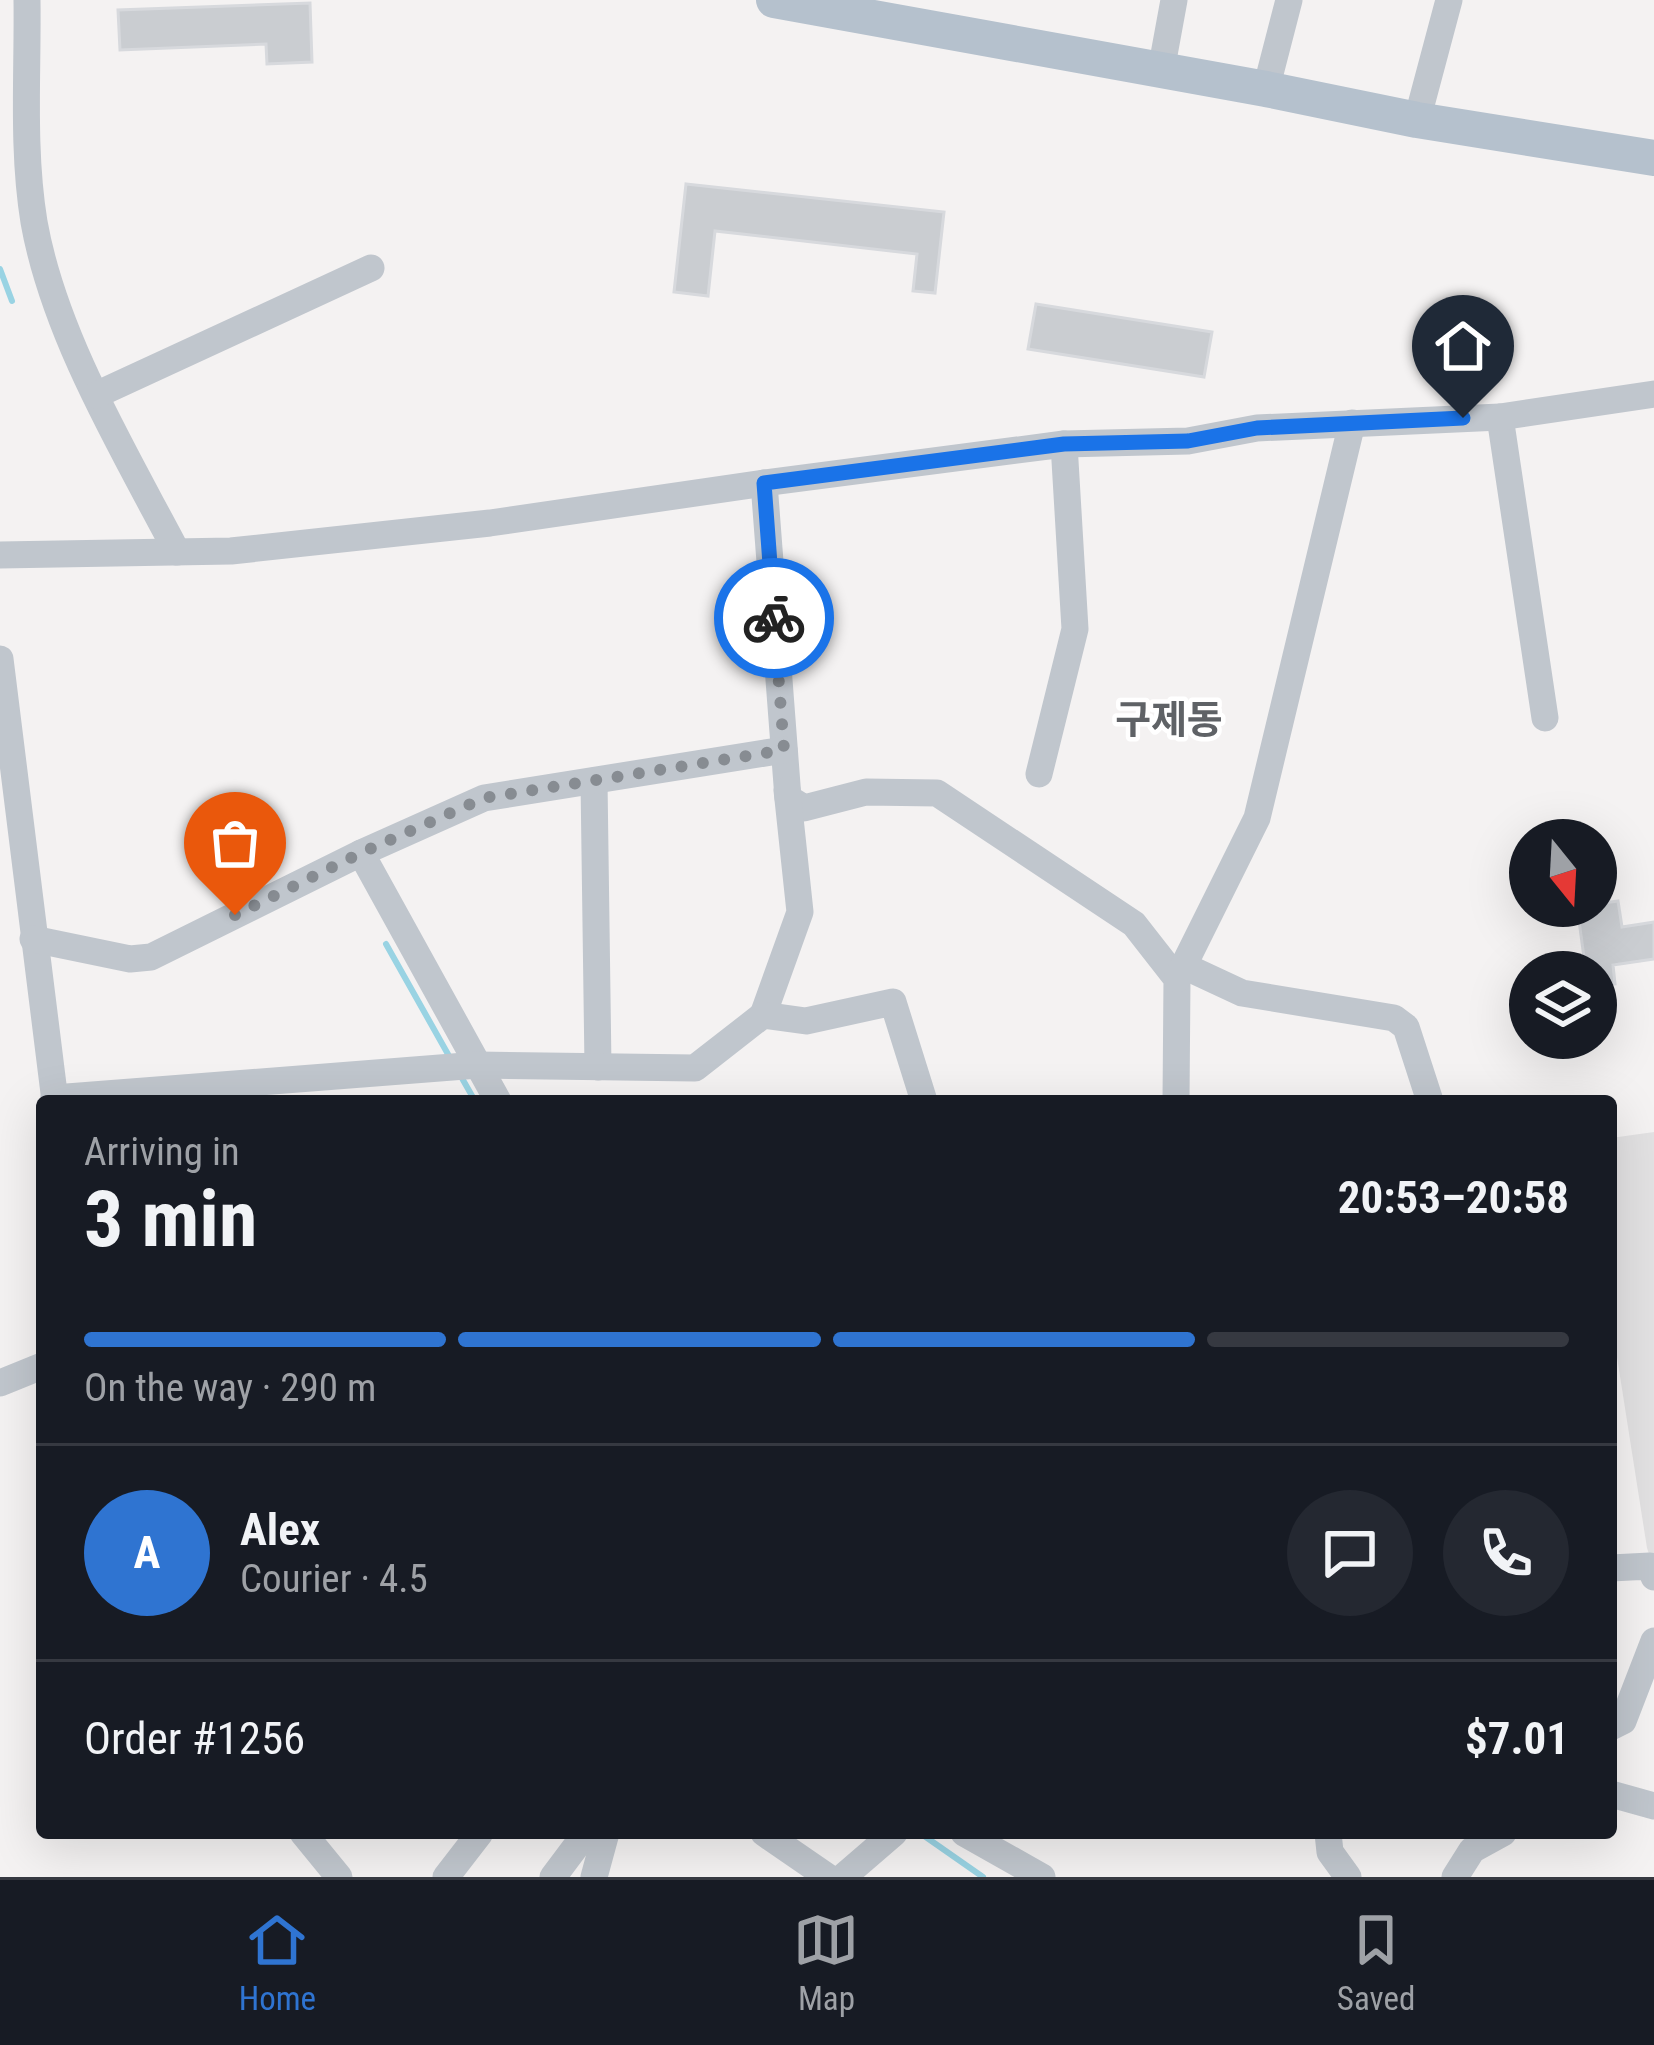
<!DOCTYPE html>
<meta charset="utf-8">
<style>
:root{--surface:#171b24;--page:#242831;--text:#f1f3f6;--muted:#9ea1a6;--line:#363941;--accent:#2f74d1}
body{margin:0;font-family:"Roboto Condensed","Noto Sans KR",sans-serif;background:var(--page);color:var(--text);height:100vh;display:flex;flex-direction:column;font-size:45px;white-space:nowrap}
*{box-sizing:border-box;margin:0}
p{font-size:39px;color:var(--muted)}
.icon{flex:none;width:66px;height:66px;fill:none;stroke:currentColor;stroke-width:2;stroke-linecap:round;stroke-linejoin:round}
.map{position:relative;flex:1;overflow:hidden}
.drawer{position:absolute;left:36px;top:1095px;width:1581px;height:744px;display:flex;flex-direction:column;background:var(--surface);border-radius:12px;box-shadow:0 12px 48px #0002}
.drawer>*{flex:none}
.needle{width:78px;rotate:162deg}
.buttons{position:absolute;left:1509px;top:819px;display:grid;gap:24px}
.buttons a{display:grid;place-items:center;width:108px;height:108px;border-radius:50%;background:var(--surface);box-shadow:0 12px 48px #0002;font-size:60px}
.pin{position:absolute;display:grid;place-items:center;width:102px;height:102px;color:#fff;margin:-123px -51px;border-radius:50% 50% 50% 0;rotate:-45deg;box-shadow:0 0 12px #0007}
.pin .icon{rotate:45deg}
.courier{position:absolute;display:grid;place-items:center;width:120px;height:120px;margin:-60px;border:9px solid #1a73e8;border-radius:50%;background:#fff;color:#222;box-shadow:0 3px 15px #0007}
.summary em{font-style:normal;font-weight:700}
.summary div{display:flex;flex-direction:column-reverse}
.summary{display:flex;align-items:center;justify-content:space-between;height:204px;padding:0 48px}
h1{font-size:78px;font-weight:700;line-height:90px}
.bar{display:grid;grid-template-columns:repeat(4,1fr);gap:18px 12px;align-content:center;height:144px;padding:0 48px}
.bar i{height:15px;border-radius:9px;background:var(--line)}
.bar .current{background:var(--accent)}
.bar p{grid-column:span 4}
.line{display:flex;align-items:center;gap:30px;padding:0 48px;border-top:3px solid var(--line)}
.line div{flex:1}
.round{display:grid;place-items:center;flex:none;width:126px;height:126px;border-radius:63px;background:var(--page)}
.tabs{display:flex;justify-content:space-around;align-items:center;height:168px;border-top:3px solid var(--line);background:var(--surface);font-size:33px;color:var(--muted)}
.tabs a{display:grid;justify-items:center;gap:6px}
.tabs .current{color:var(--accent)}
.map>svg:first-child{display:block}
.education{fill:#e2e1e2}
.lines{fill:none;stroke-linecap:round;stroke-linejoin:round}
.stream{stroke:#99d3e3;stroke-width:6}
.building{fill:#cacdd1;stroke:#d7d9dd;stroke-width:3}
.minor{stroke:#c0c6cd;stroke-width:27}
.major{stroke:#b5c1cd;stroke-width:36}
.done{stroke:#878c92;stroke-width:12;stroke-dasharray:0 21.6}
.route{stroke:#1a73e8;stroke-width:15}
.labels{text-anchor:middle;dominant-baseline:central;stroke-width:9;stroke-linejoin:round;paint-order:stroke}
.quarter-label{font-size:39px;font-weight:bold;fill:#5f6266;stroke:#fff}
</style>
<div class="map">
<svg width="1654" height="1877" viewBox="0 0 1654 1877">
<rect width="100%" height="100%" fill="#f4f2f2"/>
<polygon class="education" points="1654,1132 1654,1568 1647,1548 1611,1319 1611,1138"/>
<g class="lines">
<g class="stream">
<polyline points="0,269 12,301"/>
<polyline points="386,944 449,1056"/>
<polyline points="459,1073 475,1101"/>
<polyline points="920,1833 983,1877"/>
</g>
</g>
<g class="building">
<polygon points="310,3 312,62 267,64 266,44 120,50 118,10"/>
<polygon points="686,184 944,212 935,293 913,291 917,254 715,231 708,296 674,292"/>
<polygon points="1036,304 1212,332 1204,377 1028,349"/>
<polygon points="1618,901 1622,927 1654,922 1654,959 1613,965 1615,984 1596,986 1596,972 1586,972 1577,906 1596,906 1596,904"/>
</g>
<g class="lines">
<g class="minor">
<path d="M 27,0 C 28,73 22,149 34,222 C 54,335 124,451 177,552"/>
<polyline points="1161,71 1174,0"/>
<polyline points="1266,89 1289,0"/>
<polyline points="1417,120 1449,0"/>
<polyline points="96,395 371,268"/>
<polyline points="1500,417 1545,718"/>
<polyline points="764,483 788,798 804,808 866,792 937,793 1134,924 1177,979 1176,1101"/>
<polyline points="0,555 231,551 490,523 764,483 1064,444 1188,441 1257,428 1500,417 1654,394"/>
<polyline points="0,659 55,1101"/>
<polyline points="1039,774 1075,629 1064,444"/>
<polyline points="594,781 598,1067"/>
<polyline points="361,853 498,1101"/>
<polyline points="33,939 130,959 151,957 361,853 484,798 784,750"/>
<polyline points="1184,966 1242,993 1394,1018 1406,1027 1430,1101"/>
<polyline points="1177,979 1257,818 1352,423"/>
<polyline points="763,1015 800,912 787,790"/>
<polyline points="54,1098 478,1065 695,1068 763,1015 806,1021 893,1002 924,1101"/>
<polyline points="0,1383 42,1366"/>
<polyline points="1611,1568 1650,1566 1654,1577"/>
<polyline points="1611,1727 1623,1721 1654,1641"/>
<polyline points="1611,1794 1654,1806"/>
<polyline points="303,1833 339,1877"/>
<polyline points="764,1833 828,1877"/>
<polyline points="964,1833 1042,1877"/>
<polyline points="1328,1833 1330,1852 1348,1877"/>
<polyline points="446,1877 480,1833"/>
<polyline points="553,1877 586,1833"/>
<polyline points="594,1877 606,1833"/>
<polyline points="843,1877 894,1833"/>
<polyline points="1455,1877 1472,1850 1503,1833"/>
</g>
<polyline class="major" points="774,0 1266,89 1417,120 1654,158"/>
</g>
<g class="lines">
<polyline class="done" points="235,915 361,853 484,798 784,750 774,618"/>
<polyline class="route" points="774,618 764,483 1064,444 1188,441 1257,428 1463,418"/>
</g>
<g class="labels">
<g class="quarter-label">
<text x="1169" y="720">구제동</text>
</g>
</g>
</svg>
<div class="buttons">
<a><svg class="needle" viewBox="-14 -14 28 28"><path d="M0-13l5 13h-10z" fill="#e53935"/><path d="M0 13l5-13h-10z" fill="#9ea1a6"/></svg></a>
<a><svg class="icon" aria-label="layers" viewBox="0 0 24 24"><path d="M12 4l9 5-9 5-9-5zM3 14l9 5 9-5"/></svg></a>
</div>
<div class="pin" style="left:235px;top:915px;background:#ea580c"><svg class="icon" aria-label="bag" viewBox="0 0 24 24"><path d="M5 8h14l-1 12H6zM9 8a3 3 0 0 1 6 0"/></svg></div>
<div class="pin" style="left:1463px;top:418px;background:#1f2937"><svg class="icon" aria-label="home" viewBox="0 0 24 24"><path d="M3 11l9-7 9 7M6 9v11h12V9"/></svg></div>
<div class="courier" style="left:774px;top:618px"><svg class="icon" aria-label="bike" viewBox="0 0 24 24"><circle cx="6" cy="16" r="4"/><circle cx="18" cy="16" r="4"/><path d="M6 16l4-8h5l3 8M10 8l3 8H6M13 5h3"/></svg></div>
<section class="drawer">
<div class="summary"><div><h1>3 min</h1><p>Arriving in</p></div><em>20:53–20:58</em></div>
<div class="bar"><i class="current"></i><i class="current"></i><i class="current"></i><i></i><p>On the way · 290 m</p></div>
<div class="line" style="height:216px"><b class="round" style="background:var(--accent);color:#fff">A</b><div><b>Alex</b><p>Courier · 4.5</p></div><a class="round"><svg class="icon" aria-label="chat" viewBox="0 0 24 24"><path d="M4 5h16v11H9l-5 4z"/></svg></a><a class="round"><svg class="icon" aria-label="phone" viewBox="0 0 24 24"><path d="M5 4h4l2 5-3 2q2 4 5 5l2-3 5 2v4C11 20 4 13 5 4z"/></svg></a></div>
<div class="line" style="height:156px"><div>Order #1256</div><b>$7.01</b></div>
</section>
</div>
<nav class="tabs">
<a class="current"><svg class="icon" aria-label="home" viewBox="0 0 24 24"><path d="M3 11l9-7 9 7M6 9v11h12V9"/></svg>Home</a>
<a><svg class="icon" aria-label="map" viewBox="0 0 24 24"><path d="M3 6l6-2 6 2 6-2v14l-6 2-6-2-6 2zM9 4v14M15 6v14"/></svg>Map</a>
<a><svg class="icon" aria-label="saved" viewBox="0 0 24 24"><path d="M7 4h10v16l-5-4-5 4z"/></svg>Saved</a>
</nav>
